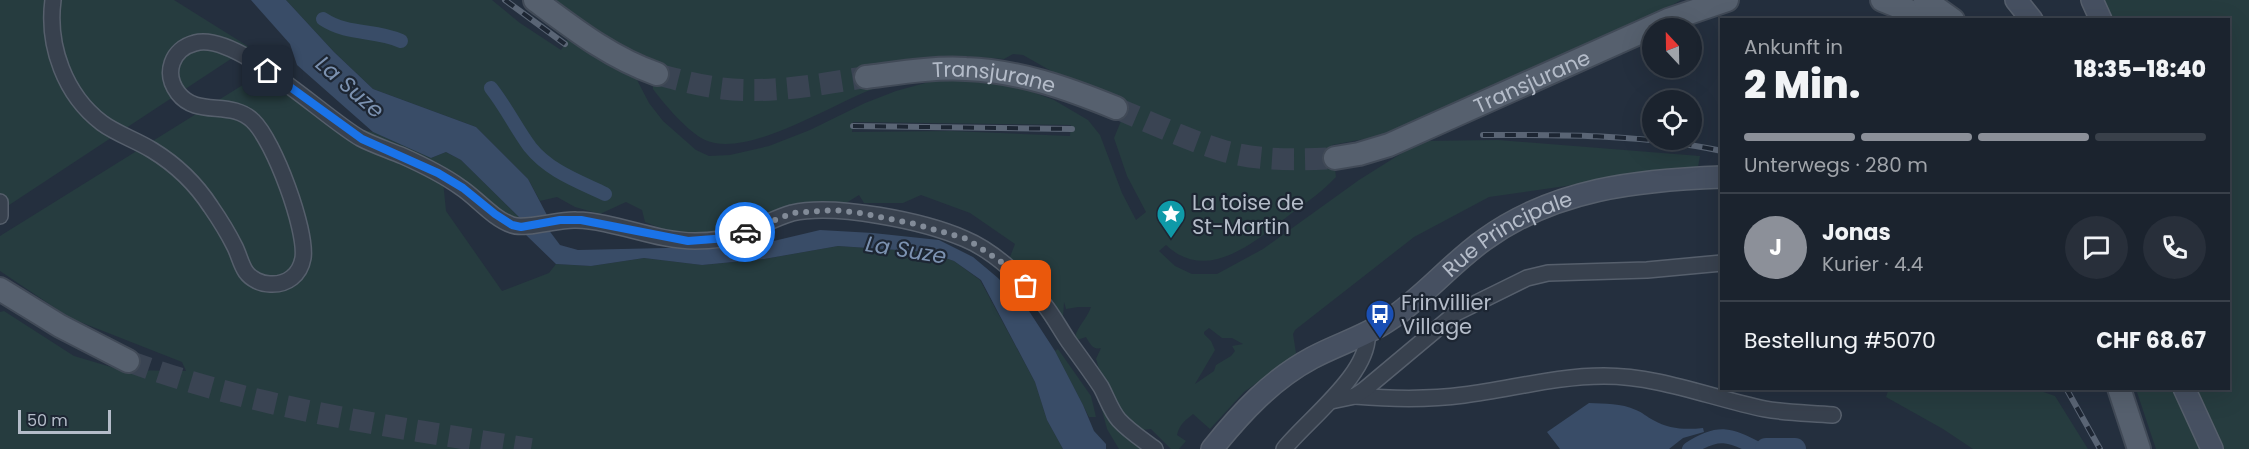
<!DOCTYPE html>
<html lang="de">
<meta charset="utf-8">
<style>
:root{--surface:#1b232e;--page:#282f3a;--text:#f1f3f6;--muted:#a0a4aa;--line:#39404a;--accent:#8c9099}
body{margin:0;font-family:Poppins,sans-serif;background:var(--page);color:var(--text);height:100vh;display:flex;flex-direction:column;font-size:22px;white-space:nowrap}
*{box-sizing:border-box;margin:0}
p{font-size:20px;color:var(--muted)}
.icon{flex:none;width:33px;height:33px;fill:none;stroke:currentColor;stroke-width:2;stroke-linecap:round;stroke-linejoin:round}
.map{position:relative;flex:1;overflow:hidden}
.side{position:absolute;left:1720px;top:18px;width:510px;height:372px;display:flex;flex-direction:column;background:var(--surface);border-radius:0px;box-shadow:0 6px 24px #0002,0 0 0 2px var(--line)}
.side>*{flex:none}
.needle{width:39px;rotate:338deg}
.buttons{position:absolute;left:1642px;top:18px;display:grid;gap:12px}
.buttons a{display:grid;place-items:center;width:60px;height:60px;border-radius:50%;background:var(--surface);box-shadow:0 6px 24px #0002,0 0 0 2px var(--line);font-size:30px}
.scale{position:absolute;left:18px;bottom:15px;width:93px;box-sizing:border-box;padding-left:6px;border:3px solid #b4bcc9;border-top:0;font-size:16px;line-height:21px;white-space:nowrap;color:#b4bcc9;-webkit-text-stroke:4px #1d2633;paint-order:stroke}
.pin{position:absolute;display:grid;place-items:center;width:51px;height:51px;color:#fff;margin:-26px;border-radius:12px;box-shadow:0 3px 9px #0006}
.courier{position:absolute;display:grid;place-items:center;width:60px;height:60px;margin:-30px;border:4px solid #1a73e8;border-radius:50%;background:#fff;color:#222;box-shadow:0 2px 8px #0007}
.overview em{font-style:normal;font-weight:800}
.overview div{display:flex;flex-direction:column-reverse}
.overview{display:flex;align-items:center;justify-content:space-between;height:102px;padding:0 24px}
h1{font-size:39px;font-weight:800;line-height:45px}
.bar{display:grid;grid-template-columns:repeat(4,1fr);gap:9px 6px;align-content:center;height:72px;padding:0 24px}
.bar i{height:8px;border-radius:4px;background:var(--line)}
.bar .active{background:var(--accent)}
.bar p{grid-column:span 4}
.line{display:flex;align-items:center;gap:15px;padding:0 24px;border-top:2px solid var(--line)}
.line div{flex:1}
.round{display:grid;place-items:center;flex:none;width:63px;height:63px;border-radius:32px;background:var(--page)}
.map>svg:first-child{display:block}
.green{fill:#263c3f;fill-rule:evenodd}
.water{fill:#394c67}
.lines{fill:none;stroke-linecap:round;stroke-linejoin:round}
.canal{stroke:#394c67;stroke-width:14}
.river{stroke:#394c67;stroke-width:22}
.primary-tunnel{stroke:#3a4453;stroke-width:22;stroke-dasharray:22 11;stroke-linecap:butt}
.street-casing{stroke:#565f6c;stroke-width:18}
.secondary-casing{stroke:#565f6c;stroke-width:24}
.primary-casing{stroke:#414a57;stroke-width:26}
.street{stroke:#38414e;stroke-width:15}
.secondary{stroke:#465061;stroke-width:21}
.primary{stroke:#56606e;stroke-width:22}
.rail-casing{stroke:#5a6575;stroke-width:6}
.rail{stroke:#1d2633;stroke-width:4;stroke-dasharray:11;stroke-linecap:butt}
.done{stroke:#828b98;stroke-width:6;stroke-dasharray:0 10.8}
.route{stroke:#1a73e8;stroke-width:8}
.labels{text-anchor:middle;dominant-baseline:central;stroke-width:4.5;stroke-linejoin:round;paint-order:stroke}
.street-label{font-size:21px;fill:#b4bcc9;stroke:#1d2633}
.poi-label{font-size:21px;fill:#b4bcc9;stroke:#1d2633;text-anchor:start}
.water-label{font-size:22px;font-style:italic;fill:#7c92b1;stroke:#1d2633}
</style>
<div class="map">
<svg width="2249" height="449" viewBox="0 0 2249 449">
<rect width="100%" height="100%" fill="#242f3e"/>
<g class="green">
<polygon points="0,0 174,0 249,47 0,211"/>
<path d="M 286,0 L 492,0 L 520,23 L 561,50 L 569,37 L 636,78 L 649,103 L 663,121 L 696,150 L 709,156 L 730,155 L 769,146 L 810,130 L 865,103 L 896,91 L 936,80 L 981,81 L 1027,90 L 1054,100 L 1088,120 L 1100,135 L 1122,193 L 1136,220 L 1146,212 L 1127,176 L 1114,138 L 1121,121 L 1112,116 L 1119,97 L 1061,74 L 1060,76 L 1023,55 L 1013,54 L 1004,59 L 961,56 L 862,65 L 866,85 L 881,86 C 839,99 749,160 705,140 C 688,132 664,104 653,89 L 653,80 L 662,63 L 612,41 L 552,0 L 1681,0 L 1644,21 L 1397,133 L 1332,145 L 1336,177 C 1323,191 1307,202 1292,213 C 1257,240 1208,285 1166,245 L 1159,251 L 1175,266 L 1192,274 L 1217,274 L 1263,249 L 1359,180 L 1421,141 L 1498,140 L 1700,156 L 1698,167 L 1489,197 L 1414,237 L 1295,330 L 1293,334 L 1296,353 L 1293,357 L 1244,392 L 1210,429 L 1193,414 C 1185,421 1180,423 1177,435 L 1186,441 L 1179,449 L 1171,449 L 1151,429 L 1134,431 L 1103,382 L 1096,359 L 1101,348 C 1093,350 1090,344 1086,337 L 1077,340 L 1075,338 C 1076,328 1087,319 1091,307 L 1078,307 L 1066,309 L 1064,302 L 1063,318 L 1053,301 L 1008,262 L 1015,244 L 970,213 L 921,195 L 903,203 L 864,203 L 859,195 L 843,205 L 735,230 L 697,234 L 673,233 L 645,222 L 642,210 L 626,202 L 600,214 L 575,207 L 557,197 L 540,201 L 528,179 L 476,127 L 373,89 L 334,52 ZM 853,122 L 1071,125 L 1070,136 L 951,131 L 852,132 ZM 1209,328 L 1222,338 L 1232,338 L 1243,344 L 1232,346 L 1235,351 L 1231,356 L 1216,365 L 1214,371 L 1195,384 L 1215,350 L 1211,341 L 1204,334 L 1204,332 Z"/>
<polygon points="2098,0 2249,0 2249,449 2156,449 2136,389 2229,388 2229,20 2107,19"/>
<polygon points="275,75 348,127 373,132 431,158 446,152 461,160 523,221 504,214 443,181 446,211 502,291 549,273 556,264 591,266 644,258 702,265 764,259 838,246 928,252 954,261 980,280 1035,382 1047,420 1063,449 0,449 0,312 4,311 74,356 121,370 186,371 182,362 70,318 0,271 0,236 254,78"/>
<polygon points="1058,349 1091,396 1096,417 1089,417 1055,351"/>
<polygon points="1889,388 2032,388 2055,396 2088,449 1973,449 1943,429 1886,397"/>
<polygon points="1100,402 1146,449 1119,449 1107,429"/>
</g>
<g class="water">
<polygon points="251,0 286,0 334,52 373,89 476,127 528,179 548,217 548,229 560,245 578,250 753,246 820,230 873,233 939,240 973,257 998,278 1029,311 1055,351 1083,405 1094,431 1106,444 1106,449 1063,449 1047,420 1035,382 981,280 954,261 928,252 838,246 764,259 702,265 644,258 591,266 556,264 526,235 523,221 461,160 446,152 431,158 373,132 297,65 290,44"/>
<path d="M 1589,403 C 1605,404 1621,403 1636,410 C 1642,412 1647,417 1653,420 C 1669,429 1685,430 1703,428 L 1704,432 L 1683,438 L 1669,449 L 1560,449 L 1547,432 Z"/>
</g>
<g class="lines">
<g class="canal">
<path d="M 323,19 C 349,36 374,29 401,41"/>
<path d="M 491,88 C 506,107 516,128 530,147 C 549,171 578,181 605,194"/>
<path d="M 1689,449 C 1718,430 1729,434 1758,449"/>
</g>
<polyline class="river" points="1766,449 1795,449"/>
<g class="primary-tunnel">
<path d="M 657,74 C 689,83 721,91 754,90 C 791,90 829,83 866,77"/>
<path d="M 1116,108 C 1152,123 1187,140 1224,151 C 1260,161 1298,160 1335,158"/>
<path d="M 128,361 C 258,409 395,427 531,449"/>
</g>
<g class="street-casing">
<g id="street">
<path d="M 53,0 C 47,46 65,95 102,123 C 117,134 136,140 152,150 C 175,164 196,184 211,207 C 220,220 228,233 235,247 C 239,255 241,265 246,272 C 251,279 261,284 270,284 C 287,285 300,275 303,258 C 307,230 274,141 253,121 C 231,99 197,118 178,93 C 163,73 172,49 195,43 C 236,31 323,117 360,138 C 373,145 389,150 403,156 C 423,165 442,174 460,187 C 477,198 492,218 512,225 C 525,230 559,219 576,220 C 616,221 655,241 695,241 C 709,241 727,239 741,234 C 758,228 774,218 792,213 C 835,203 924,221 965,239 C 994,251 1023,279 1043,303 C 1053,315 1060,329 1069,342 C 1080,357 1091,372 1101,387 C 1107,398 1111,411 1119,420 C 1129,431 1143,440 1155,449"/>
<polyline points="0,202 0,216"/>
<path d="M 1355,396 C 1391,399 1427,400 1464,395 C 1511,389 1557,376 1604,376 C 1660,376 1711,398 1765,409 C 1787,413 1811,413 1833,415"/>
<polyline points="1331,401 1355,396 1364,390 1456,313 1527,278 1548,273 1647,270 1722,263"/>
<path d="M 1284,449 C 1307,420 1372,372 1367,332"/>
</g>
</g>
<g class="secondary-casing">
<g id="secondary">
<polyline points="2016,0 2032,20"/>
<polyline points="2092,0 2101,20"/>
<polyline points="2184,388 2212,449"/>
<path id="s1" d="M 1212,449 C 1241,413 1271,380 1312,358 C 1336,345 1363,337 1386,322 C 1422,299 1449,265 1484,240 C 1554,189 1638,180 1722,177"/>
</g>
</g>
<g class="primary-casing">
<g id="primary">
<path d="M 535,0 C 574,29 611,58 657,74"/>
<polyline points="1882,0 1932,20"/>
<polyline points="1925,0 1953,20"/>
<path id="s2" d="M 866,77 C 898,73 933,67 966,69 C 1019,71 1067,88 1116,108"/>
<path id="s3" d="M 1335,158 L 1359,154 L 1389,145 L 1668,20 L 1727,0"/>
<polyline points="0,289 60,326 128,361"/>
<polyline points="2119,388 2139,449"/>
</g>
</g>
<use href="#street" class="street"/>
<use href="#secondary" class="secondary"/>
<use href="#primary" class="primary"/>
<g class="rail-casing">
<g id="rail">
<polyline points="505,0 565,44"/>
<polyline points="853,126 1072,129"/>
<path d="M 1483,135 C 1562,135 1644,134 1722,151"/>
<polyline points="2066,388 2100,449"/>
</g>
</g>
<use href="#rail" class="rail"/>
</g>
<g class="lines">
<polyline class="done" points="745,232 793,213 833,210 860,213 915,224 967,239 1000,261 1026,286"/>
<polyline class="route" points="268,71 362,139 438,173 463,188 495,214 512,225 521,227 560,220 581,220 688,241 727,238 745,232"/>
</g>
<defs>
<g id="sight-pin" transform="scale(1.5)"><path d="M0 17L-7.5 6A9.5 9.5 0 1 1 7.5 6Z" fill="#0f9aa8" stroke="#1d2633"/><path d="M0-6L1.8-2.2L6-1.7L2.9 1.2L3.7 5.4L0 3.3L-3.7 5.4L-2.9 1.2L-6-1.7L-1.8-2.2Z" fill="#fff"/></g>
<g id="bus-pin" transform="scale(1.5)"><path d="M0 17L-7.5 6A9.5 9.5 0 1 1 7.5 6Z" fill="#1a4fb4" stroke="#1d2633"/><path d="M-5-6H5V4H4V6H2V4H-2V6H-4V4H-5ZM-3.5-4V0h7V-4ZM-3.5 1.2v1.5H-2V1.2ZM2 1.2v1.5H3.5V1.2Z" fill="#fff"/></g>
</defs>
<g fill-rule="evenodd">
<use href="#sight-pin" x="1171" y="214"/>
<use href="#bus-pin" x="1380" y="314"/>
</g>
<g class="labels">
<g class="street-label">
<text stroke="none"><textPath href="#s2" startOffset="129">Transjurane</textPath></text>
<text stroke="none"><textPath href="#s3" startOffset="212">Transjurane</textPath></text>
<text stroke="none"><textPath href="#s1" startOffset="370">Rue Principale</textPath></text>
</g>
<g class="poi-label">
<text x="1192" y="202">La toise de<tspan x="1192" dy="24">St-Martin</tspan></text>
<text x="1401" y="302">Frinvillier<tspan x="1401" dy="24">Village</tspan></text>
</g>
<g class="water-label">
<text transform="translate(350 87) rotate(41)">La Suze</text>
<text transform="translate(906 250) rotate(9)">La Suze</text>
</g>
</g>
</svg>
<div class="buttons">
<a><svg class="needle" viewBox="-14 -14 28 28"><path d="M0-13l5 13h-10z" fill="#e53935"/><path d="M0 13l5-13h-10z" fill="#a0a4aa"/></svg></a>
<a><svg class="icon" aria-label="locate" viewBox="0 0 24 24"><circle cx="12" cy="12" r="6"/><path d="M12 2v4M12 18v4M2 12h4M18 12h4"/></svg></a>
</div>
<div class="scale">50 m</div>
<div class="pin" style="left:1026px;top:286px;background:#ea580c"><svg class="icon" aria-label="bag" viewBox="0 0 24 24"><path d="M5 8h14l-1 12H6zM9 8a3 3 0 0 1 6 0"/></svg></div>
<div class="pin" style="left:268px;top:71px;background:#1f2937"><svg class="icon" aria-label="home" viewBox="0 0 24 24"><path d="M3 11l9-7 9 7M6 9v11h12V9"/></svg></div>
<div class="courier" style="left:745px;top:232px"><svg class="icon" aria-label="car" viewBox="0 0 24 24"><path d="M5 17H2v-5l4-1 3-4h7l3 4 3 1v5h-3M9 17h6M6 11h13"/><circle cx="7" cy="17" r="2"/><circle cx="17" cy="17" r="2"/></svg></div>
<section class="side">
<div class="overview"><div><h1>2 Min.</h1><p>Ankunft in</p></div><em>18:35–18:40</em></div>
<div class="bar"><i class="active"></i><i class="active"></i><i class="active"></i><i></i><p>Unterwegs · 280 m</p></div>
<div class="line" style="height:108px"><b class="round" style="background:var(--accent);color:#fff">J</b><div><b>Jonas</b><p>Kurier · 4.4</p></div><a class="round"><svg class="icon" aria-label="chat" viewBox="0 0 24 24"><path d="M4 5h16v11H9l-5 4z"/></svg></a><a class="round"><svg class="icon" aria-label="phone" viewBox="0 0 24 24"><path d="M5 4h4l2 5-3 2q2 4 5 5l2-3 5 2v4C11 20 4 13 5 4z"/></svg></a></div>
<div class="line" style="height:78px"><div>Bestellung #5070</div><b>CHF 68.67</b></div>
</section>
</div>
